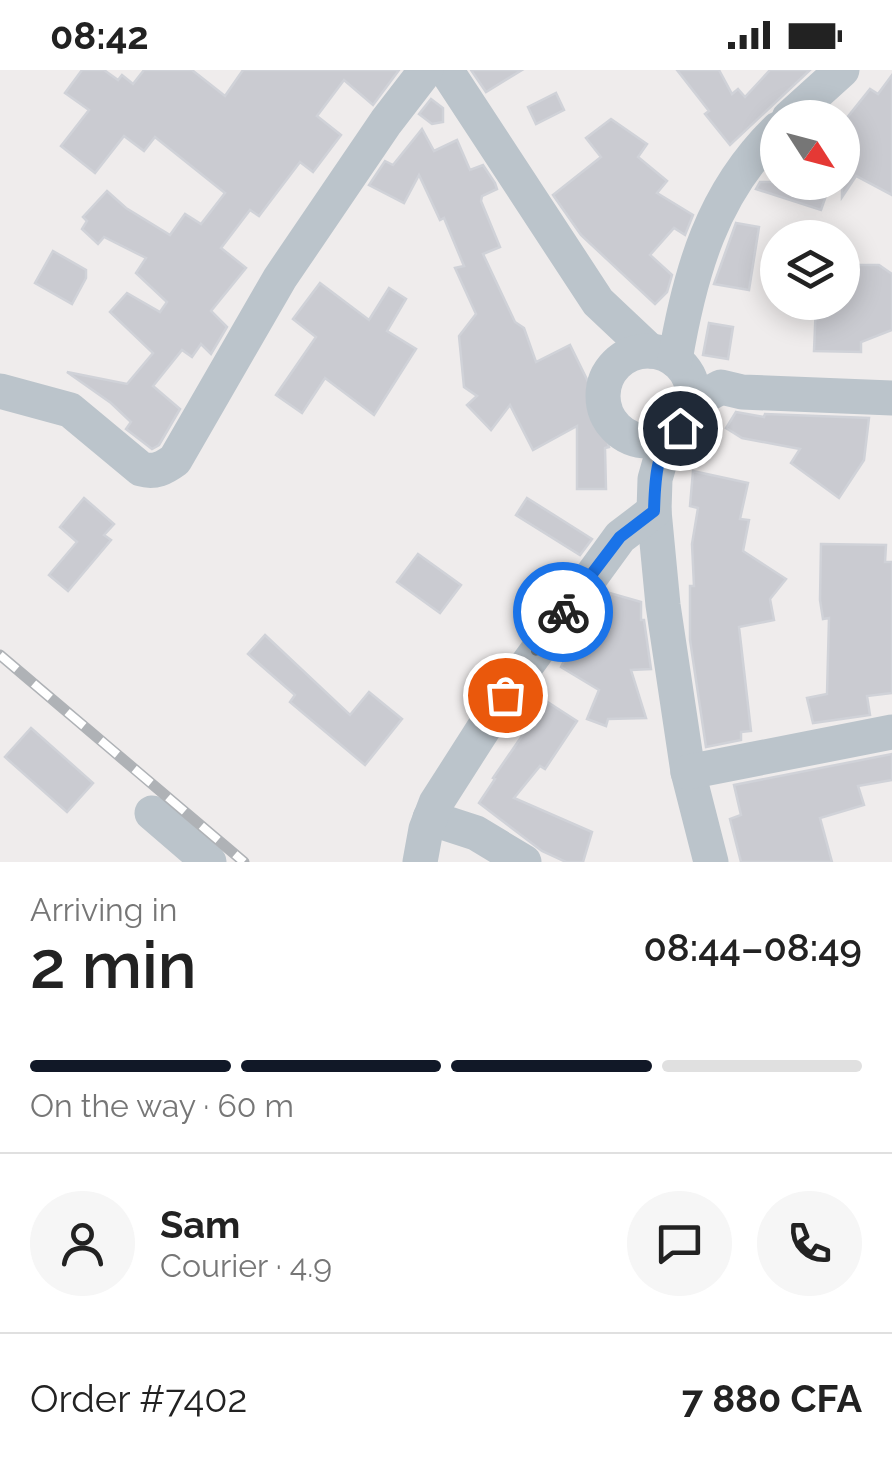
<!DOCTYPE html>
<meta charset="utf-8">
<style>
:root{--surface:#fff;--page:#f6f6f6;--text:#222;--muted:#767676;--line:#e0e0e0;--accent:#111827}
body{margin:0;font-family:Raleway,sans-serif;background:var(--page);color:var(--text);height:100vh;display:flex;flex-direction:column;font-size:38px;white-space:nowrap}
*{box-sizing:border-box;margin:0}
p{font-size:32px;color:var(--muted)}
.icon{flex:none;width:55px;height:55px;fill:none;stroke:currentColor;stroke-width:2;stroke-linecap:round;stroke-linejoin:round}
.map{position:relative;height:792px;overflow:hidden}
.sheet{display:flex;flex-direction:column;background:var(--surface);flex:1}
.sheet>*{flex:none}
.needle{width:65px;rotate:126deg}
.tools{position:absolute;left:760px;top:30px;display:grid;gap:20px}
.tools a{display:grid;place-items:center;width:100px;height:100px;border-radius:50%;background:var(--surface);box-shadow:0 5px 25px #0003;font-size:50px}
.pin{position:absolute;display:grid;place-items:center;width:85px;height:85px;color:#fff;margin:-42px;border:5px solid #fff;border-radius:50%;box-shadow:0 2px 10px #0007}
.courier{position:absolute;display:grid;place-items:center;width:100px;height:100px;margin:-50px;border:8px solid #1a73e8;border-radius:50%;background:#fff;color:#222;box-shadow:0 2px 12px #0007}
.overview em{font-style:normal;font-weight:600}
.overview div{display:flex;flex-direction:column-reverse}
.overview{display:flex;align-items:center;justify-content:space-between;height:170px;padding:0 30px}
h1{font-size:65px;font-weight:600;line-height:75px}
.bar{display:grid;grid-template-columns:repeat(4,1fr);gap:15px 10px;align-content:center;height:120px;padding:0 30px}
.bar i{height:12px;border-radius:8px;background:var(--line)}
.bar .active{background:var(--accent)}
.bar p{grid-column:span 4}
.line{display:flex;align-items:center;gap:25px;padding:0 30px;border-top:2px solid var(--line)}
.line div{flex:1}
.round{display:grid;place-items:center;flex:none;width:105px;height:105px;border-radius:52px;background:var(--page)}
.status{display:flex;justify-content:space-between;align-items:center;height:70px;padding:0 50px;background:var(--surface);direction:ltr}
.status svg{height:28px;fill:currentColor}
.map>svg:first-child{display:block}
.building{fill:#cacbd1;stroke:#d0d2d8;stroke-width:2.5}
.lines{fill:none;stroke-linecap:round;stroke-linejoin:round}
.minor{stroke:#bbc4cb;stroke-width:35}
.rail-casing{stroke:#afb2b6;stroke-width:11}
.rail{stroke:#fff;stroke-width:8;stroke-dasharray:22;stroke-linecap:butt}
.done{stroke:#81878c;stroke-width:10;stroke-dasharray:0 18}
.route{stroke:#1a73e8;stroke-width:12}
</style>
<div class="status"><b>08:42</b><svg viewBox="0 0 49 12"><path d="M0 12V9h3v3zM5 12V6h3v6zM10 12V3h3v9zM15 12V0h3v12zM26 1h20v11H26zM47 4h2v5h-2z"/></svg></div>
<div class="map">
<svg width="892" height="792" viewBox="0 0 892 792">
<rect width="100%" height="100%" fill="#efecec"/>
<g class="building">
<polygon points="82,0 104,0 118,10 122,5 133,14 144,0 192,0 225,26 243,0 399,0 373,35 344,10 317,46 341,65 313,102 300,92 259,146 250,140 221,178 246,198 211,241 227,257 211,284 201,274 192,287 182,280 153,316 180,339 159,375 152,379 126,359 131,352 111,333 67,302 127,314 153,283 110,242 127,223 160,242 167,232 136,203 146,188 104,167 98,174 82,159 87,151 83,147 107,121 126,138 170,165 185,144 201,154 225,123 155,67 144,81 124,66 95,103 61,76 89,40 65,23"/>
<polygon points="471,0 522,0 486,22"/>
<polygon points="677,0 719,0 732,24 738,19 745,27 770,0 810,0 730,75 705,44 709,41"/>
<polygon points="892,5 892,125 856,106 842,127 842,54 870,19 878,24"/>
<polygon points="556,23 564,40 536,54 528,37"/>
<polygon points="431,29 443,38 443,52 432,54 419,44"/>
<polygon points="611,49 647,74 638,87 667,111 657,123 693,145 685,165 674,158 650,185 672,205 667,222 655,234 581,165 553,125 601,87 586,68"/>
<polygon points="422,59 434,81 457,70 470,100 483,95 495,113 497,119 482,126 481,131 500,177 483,184 515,252 524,258 536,292 570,275 597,330 609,377 605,378 606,419 577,419 577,356 533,380 510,335 491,360 467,335 477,326 464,317 459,266 476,244 455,198 464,196 444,148 440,150 419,105 404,133 369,115 385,91 393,95"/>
<polygon points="760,112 807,112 828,120 821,140 756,119"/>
<polygon points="736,153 759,157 749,220 714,214"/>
<polygon points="53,181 86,200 86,208 72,234 35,213"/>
<polygon points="842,195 879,195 892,204 892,260 861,272 861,282 814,281 816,234 842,235"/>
<polygon points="320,213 369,250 389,218 406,229 387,261 416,279 374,345 325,308 302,343 276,325 316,267 293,249"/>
<polygon points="709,253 733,257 728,289 703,285"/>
<polygon points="736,342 764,347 765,344 869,348 864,390 839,428 791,393 800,379 742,368 726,358"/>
<polygon points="693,401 748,413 740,449 749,450 743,481 786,509 770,529 774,550 739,557 751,661 741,662 741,670 706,677 690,570 690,516 694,516 692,474 698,438 690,436"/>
<polygon points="84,428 114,454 104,465 111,470 68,521 49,505 77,472 60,457"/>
<polygon points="527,428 592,469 580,485 516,445"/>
<polygon points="821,474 886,475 885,492 892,492 892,623 867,626 870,645 813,653 807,628 827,624 829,548 823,549 820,530"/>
<polygon points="418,484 461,515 440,543 397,512"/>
<polygon points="606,522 641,532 641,550 644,550 651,599 631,600 646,648 608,649 606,656 587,649 599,620 561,597 575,569 589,578 593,553 596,554"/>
<polygon points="265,565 350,645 369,622 402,649 365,695 290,632 295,625 248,584"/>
<polygon points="546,631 577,651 545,699 540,696 514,728 592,762 583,792 566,792 542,781 479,733 495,709 493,708"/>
<polygon points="31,658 93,713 67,742 5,687"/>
<polygon points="892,684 892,710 858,716 864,735 820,748 832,792 741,792 730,749 741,745 734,715"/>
</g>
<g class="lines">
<g class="minor">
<polyline points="446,0 598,232 650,281"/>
<polyline points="789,48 842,0"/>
<circle cx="648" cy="326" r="45"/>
<path d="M 675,290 C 690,202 712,123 778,59"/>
<path d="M 0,321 L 70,340 L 141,399 C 155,403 164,398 175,390 L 280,208 L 386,52 L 426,0"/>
<polyline points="693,332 721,317 742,322 892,328"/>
<polyline points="667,367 655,409 654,441 663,535 688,702 711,792"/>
<polyline points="688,702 892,662"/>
<polyline points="152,743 209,792"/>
<polyline points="430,748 476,763 524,792"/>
<polyline points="420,792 426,759 436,733 505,625 620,467 654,441"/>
</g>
<g class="rail-casing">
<polyline id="rail" points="0,585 244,792"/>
</g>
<use href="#rail" class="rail"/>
</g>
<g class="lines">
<polyline class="done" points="505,625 563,542"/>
<path class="route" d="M 563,542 L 620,467 L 654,441 C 655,413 655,376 680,358"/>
</g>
</svg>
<div class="tools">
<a><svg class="needle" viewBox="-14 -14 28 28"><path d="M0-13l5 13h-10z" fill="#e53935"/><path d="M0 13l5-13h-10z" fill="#767676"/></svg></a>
<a><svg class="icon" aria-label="layers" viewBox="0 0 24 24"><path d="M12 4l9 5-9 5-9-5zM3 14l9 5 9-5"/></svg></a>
</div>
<div class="pin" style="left:505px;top:625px;background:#ea580c"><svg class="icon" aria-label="bag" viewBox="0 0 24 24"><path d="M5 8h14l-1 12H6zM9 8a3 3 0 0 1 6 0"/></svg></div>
<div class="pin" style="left:680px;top:358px;background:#1f2937"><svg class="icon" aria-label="home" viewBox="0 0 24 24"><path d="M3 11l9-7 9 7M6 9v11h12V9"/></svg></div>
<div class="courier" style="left:563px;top:542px"><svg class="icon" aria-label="bike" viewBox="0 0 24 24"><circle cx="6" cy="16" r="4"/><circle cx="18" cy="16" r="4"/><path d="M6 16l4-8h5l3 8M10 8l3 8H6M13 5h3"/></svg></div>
</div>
<section class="sheet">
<div class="overview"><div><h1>2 min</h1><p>Arriving in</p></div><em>08:44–08:49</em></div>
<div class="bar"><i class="active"></i><i class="active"></i><i class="active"></i><i></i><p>On the way · 60 m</p></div>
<div class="line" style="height:180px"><a class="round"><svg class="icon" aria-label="person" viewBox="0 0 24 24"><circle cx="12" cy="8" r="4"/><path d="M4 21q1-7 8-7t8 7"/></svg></a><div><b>Sam</b><p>Courier · 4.9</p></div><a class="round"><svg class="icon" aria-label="chat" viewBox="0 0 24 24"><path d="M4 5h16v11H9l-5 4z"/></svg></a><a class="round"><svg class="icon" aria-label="phone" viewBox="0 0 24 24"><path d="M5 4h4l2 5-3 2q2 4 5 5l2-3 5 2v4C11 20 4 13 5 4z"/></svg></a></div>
<div class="line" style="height:130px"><div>Order #7402</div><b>7 880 CFA</b></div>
</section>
